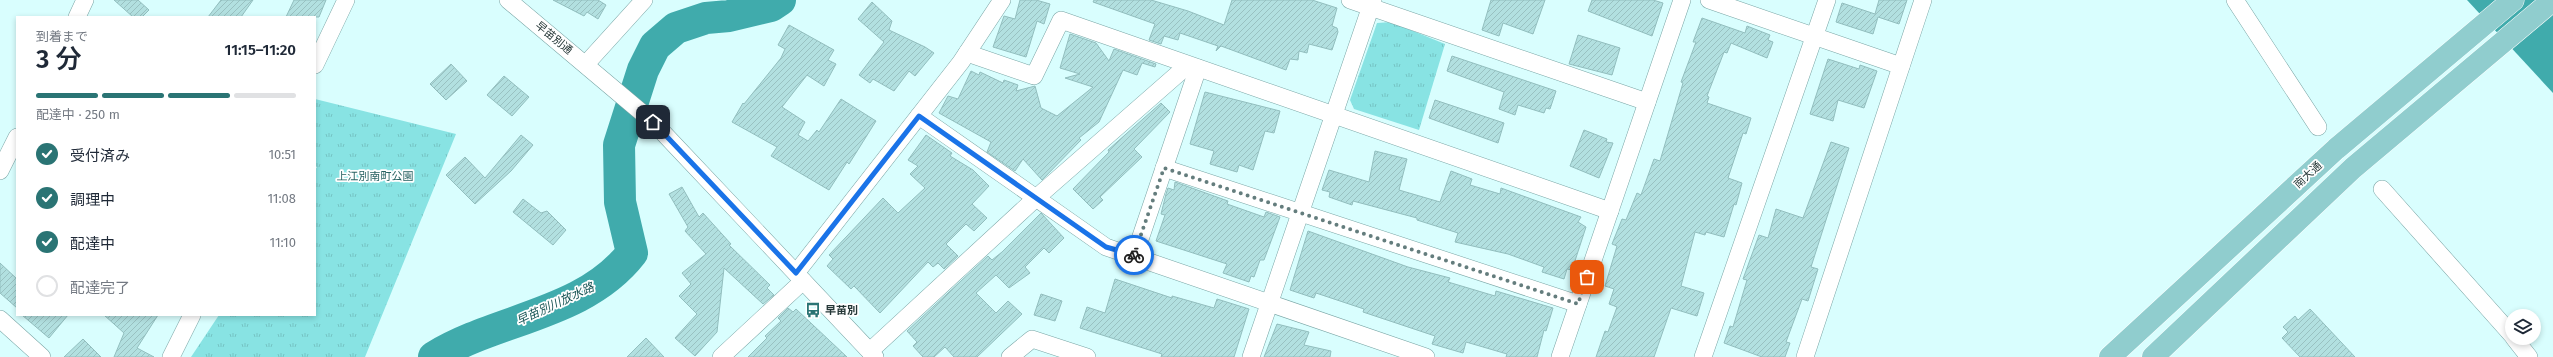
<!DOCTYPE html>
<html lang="ja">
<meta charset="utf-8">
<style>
:root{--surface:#fff;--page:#f2f2f3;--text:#1f2937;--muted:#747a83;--line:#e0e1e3;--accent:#2a7474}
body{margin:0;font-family:"Fira Sans","Noto Sans JP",sans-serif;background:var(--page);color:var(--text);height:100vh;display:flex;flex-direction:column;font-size:15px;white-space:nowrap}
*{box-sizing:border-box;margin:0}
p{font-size:13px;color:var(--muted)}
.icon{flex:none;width:22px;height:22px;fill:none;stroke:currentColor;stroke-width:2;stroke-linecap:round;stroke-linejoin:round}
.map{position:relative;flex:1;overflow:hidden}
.side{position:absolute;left:16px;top:16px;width:300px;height:300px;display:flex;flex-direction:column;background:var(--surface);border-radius:0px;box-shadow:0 2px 6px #0003}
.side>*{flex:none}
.controls{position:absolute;left:2505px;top:309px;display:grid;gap:8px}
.controls a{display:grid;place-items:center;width:36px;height:36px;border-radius:50%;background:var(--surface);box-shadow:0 2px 6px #0003;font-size:20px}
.pin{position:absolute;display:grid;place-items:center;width:34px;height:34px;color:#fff;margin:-17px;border-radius:8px;box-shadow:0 2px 6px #0006}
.courier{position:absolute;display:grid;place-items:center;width:40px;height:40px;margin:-20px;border:3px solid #1a73e8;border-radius:50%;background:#fff;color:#222;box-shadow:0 1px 5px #0007}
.head em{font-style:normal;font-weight:600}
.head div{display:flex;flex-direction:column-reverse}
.head{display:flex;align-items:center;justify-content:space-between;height:68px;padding:0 20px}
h1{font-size:26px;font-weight:600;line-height:30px}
.bar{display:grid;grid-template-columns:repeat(4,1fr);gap:6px 4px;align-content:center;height:48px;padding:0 20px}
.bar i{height:5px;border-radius:3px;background:var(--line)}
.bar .selected{background:var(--accent)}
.bar p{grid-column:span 4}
ol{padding:0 20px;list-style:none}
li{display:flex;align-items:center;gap:12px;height:44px}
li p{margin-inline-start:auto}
li .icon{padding:4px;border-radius:50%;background:var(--accent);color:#fff;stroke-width:4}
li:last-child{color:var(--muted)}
li i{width:22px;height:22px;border:2px solid var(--line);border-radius:50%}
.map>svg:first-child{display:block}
.park{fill:url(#park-tufts)}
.water{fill:#40abac}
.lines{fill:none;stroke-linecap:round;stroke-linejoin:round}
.river{stroke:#40abac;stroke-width:32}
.building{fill:url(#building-hatch);stroke:#92bebe}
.minor-casing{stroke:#79a5a5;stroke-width:18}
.major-casing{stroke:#fff;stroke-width:23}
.minor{stroke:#fff;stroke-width:17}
.major{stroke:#90cdce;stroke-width:22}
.done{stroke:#647d7d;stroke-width:4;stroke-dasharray:0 7.2}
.route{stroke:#1a73e8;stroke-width:5}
.labels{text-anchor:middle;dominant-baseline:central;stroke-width:3.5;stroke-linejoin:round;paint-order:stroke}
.street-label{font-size:11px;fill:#253737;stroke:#fff}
.park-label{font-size:11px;fill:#266161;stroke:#fff}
.poi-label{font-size:11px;font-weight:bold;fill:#253737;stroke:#fff;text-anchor:start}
.water-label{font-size:12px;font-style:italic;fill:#175454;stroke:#fff}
</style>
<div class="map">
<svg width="2553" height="357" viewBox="0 0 2553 357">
<defs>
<pattern id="park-tufts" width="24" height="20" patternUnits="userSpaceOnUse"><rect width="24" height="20" fill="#88e3e3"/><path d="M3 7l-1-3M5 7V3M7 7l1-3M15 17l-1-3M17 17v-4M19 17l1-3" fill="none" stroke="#75c3c3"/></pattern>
<pattern id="building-hatch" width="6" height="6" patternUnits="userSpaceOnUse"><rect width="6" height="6" fill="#b2e0e0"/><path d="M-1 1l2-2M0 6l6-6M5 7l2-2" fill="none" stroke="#99c1c1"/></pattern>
</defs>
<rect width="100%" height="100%" fill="#d9fefe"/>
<g class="park">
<polygon points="1391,22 1445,44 1419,130 1354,109 1350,100 1377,23"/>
<polygon points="315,99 456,134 365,357 191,357 219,315 315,315 315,170 317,167 315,166"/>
</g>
<polygon class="water" points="2467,0 2553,0 2553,93"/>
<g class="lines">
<path class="river" d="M 434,357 C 497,318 584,315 632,253 L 620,202 L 619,145 L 643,70 L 655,46 L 676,28 L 706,18 L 729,16 L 771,6 L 780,0"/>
</g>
<g class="building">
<polygon points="114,0 138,0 149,10 142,17 133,17"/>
<polygon points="221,0 253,0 241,17 208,17"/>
<polygon points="294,0 326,0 319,17 286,17"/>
<polygon points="553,0 598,0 606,5 598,19 587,12 584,16"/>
<polygon points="1020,0 1036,0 1050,4 1044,24 1037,21 1026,57 993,47 1004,16 1015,19"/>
<polygon points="1094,0 1151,0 1188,11 1224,25 1232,0 1312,0 1337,8 1332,26 1337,28 1338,32 1332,50 1309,44 1307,53 1299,51 1298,60 1290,59 1286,70 1221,46 1216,51 1218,46 1180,33 1178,40 1164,36 1161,44 1149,40 1155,24 1093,2"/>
<polygon points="1491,0 1545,0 1533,34 1503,23 1499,36 1482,30"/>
<polygon points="1592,0 1653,0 1663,3 1652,36 1588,11"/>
<polygon points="1879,0 1907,0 1899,24 1878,17 1873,34 1836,22 1842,3 1875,14"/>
<polygon points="872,2 892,21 889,30 925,47 934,53 915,76 909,71 894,91 873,79 870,83 859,75 884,42 858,19"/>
<polygon points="1702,18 1745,33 1747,26 1770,35 1768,40 1773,42 1767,58 1731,43 1727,53 1724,52 1707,96 1709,97 1707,103 1751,118 1746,134 1743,133 1728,178 1742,183 1736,205 1734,204 1724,237 1706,232 1705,235 1695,232 1681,286 1704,293 1697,316 1671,308 1654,357 1596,357 1605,331 1608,332 1617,307 1609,304 1614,289 1605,286 1617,246 1612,244 1622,219 1626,220 1637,193 1641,195 1654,159 1660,161 1683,83 1681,82 1696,42 1693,42"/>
<polygon points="789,25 834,50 828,60 836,64 824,86 807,75 782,107 805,122 798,135 808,141 817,130 819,132 841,99 876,121 849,164 847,162 829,190 771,156 777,147 732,122 743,103 744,104 781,58 785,49 778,45"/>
<polygon points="1070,34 1096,43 1109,61 1114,49 1156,64 1155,67 1142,63 1137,75 1123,70 1099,122 1079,138 1081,140 1042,180 1023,159 1015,171 987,152 991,142 939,113 948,96 958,99 971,71 979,75 980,72 1003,83 1004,80 1018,85 1016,91 1035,86 1041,108 1057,116 1093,87 1065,78 1080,74 1060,68"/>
<polygon points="1578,35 1620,48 1612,75 1569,64"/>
<polygon points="1452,56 1556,91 1550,109 1546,108 1544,113 1518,105 1515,115 1499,109 1504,92 1447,71"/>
<polygon points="1828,59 1859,69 1860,65 1877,71 1864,108 1838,100 1833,121 1810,114"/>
<polygon points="451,64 467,81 446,100 430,84"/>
<polygon points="504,76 529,97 512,116 487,95"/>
<polygon points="1205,92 1280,111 1274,133 1265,131 1253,170 1239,165 1237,172 1210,164 1214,151 1190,144"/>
<polygon points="1435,100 1504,123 1498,143 1429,118"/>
<polygon points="1161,103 1170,112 1134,149 1142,157 1100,197 1103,200 1093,209 1073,189 1109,152 1108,150"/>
<polygon points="1584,130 1607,139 1606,142 1613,143 1599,178 1570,166"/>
<polygon points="521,135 533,145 511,171 475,204 446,175 465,157 485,178"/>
<polygon points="926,135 952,153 950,156 973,170 989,186 972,204 987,218 974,231 966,224 946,244 958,256 944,269 938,263 933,267 928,262 880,313 854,286 851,289 827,266 833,259 829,255 883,198 898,213 925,188 910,174 918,166 908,160"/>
<polygon points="1831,142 1849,148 1811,267 1818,269 1808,301 1802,299 1786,342 1790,343 1785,357 1762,357 1724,343 1730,326 1733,327 1747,280 1743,279 1759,235 1768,238 1776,209 1803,218"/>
<polygon points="1375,151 1407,159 1399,190 1440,202 1451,171 1472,179 1470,185 1500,194 1501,188 1581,217 1578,222 1586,227 1572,270 1567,269 1564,279 1542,272 1544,267 1508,254 1455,242 1458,233 1417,220 1417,218 1353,201 1352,205 1329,197 1330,192 1322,190 1329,170 1369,182"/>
<polygon points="1175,182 1228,201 1227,204 1264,217 1266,212 1280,217 1264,260 1260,260 1254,277 1251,276 1249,282 1223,273 1227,264 1156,241 1165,215 1161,214 1166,194 1168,188 1174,190"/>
<polygon points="682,187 699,217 703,213 731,244 729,245 770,285 767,288 774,295 763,304 724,268 717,332 695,356 675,338 697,314 679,296 691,284 682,273 706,254 685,231 688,227 669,194"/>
<polygon points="523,199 541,213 547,211 566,230 553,245 513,212"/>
<polygon points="1041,213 1064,238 1049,253 1044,248 1025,267 1030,273 1009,288 996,275 976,293 996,313 1008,301 1022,314 977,357 954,357 945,347 934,357 923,357 913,346 917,342 907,331 988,256 992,260 1002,252"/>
<polygon points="1308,231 1408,267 1450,278 1448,282 1495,296 1496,291 1553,308 1546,331 1544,330 1537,357 1506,357 1507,354 1466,342 1463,353 1432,344 1435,336 1363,312 1364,309 1316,293 1314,298 1290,290"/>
<polygon points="0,263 17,279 17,308 0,293"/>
<polygon points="1115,279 1172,298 1172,296 1214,308 1217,299 1249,309 1234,357 1161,357 1162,354 1080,328 1087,307 1105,313"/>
<polygon points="1041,294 1062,301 1055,321 1034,315"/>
<polygon points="788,308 793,312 796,309 847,357 748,357 767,338 765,336 781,321 778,318"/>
<polygon points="2310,309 2355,357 2300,357 2282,338 2288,332 2283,327 2295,316 2298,320"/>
<polygon points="22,315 68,315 49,338"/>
<polygon points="104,315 158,315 137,348 154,357 114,357 124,333"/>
<polygon points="1277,324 1309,332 1304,345 1331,351 1330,357 1264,357"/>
<polygon points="646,338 664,357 627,357"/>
<polygon points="83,339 101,357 64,357"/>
</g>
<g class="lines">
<g class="minor-casing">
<g id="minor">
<polyline points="508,0 653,122 875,357"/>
<polyline points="1350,0 1647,102"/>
<polyline points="1709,0 1901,66"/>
<polyline points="2235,0 2318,127"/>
<polyline points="77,17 85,0"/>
<polyline points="967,53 1034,76 1061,20 1610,211"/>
<polyline points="586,64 644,0"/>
<polyline points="315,65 346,0"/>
<polyline points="919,116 1106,247 1426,357"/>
<polyline points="1164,168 1578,304"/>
<polyline points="0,171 17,137"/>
<polyline points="2382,189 2512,335"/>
<polyline points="1134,257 1198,68"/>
<polyline points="796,273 961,62 1002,0"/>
<polyline points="0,319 42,357"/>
<polyline points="2514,338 2529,357"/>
<polyline points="870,351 1036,198 1188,65"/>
<polyline points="171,357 192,315"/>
<polyline points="721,357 803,281"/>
<polyline points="1010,357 1032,339 1087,357"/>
<polyline points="1251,357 1373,0"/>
<polyline points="1560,357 1682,0"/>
<polyline points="1703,357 1827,0"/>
<polyline points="1805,357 1923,0"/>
</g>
</g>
<g class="major-casing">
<g id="major">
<polyline points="2110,357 2336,149 2513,0"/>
<polyline points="2153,357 2353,168 2553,0"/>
</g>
</g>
<use href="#minor" class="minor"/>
<use href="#major" class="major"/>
</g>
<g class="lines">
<polyline class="done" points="1134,255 1164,168 1578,304 1587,277"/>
<polyline class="route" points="653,122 796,273 919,116 1106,247 1134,255"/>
</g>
<defs>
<g id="bus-bare" transform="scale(1.2)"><path d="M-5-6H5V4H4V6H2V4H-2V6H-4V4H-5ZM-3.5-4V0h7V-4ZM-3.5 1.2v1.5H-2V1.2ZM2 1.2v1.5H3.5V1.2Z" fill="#2a7474" stroke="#fff" stroke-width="2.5" paint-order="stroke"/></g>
</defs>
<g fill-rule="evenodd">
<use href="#bus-bare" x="813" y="310"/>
</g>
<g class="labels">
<g class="street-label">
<text transform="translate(554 38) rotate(39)">早苗別通</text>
<text transform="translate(2308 175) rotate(-43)">南大通</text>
</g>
<g class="park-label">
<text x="375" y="176">上江別南町公園</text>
</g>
<g class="poi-label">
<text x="825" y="310">早苗別</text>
</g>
<g class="water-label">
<text transform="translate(555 304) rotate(-25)">早苗別川放水路</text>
</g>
</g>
</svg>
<div class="controls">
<a><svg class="icon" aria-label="layers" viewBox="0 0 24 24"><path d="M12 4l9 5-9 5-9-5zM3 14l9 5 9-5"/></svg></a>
</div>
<div class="pin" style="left:1587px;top:277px;background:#ea580c"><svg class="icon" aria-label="bag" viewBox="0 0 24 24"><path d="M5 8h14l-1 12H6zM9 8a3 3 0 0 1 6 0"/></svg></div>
<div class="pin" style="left:653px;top:122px;background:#1f2937"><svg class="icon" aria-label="home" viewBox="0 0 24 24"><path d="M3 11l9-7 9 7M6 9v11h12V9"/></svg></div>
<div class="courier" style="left:1134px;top:255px"><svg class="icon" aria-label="bike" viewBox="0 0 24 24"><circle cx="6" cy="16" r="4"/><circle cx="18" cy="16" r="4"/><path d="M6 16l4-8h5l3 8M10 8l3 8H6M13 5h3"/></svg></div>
<section class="side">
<div class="head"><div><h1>3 分</h1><p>到着まで</p></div><em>11:15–11:20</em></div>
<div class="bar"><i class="selected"></i><i class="selected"></i><i class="selected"></i><i></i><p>配達中 · 250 m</p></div>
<ol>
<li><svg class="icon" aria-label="check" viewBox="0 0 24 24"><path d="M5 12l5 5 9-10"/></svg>受付済み<p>10:51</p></li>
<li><svg class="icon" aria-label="check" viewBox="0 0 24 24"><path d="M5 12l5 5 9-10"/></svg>調理中<p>11:08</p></li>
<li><svg class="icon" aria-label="check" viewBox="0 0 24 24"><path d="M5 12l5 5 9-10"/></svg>配達中<p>11:10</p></li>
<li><i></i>配達完了</li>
</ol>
</section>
</div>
